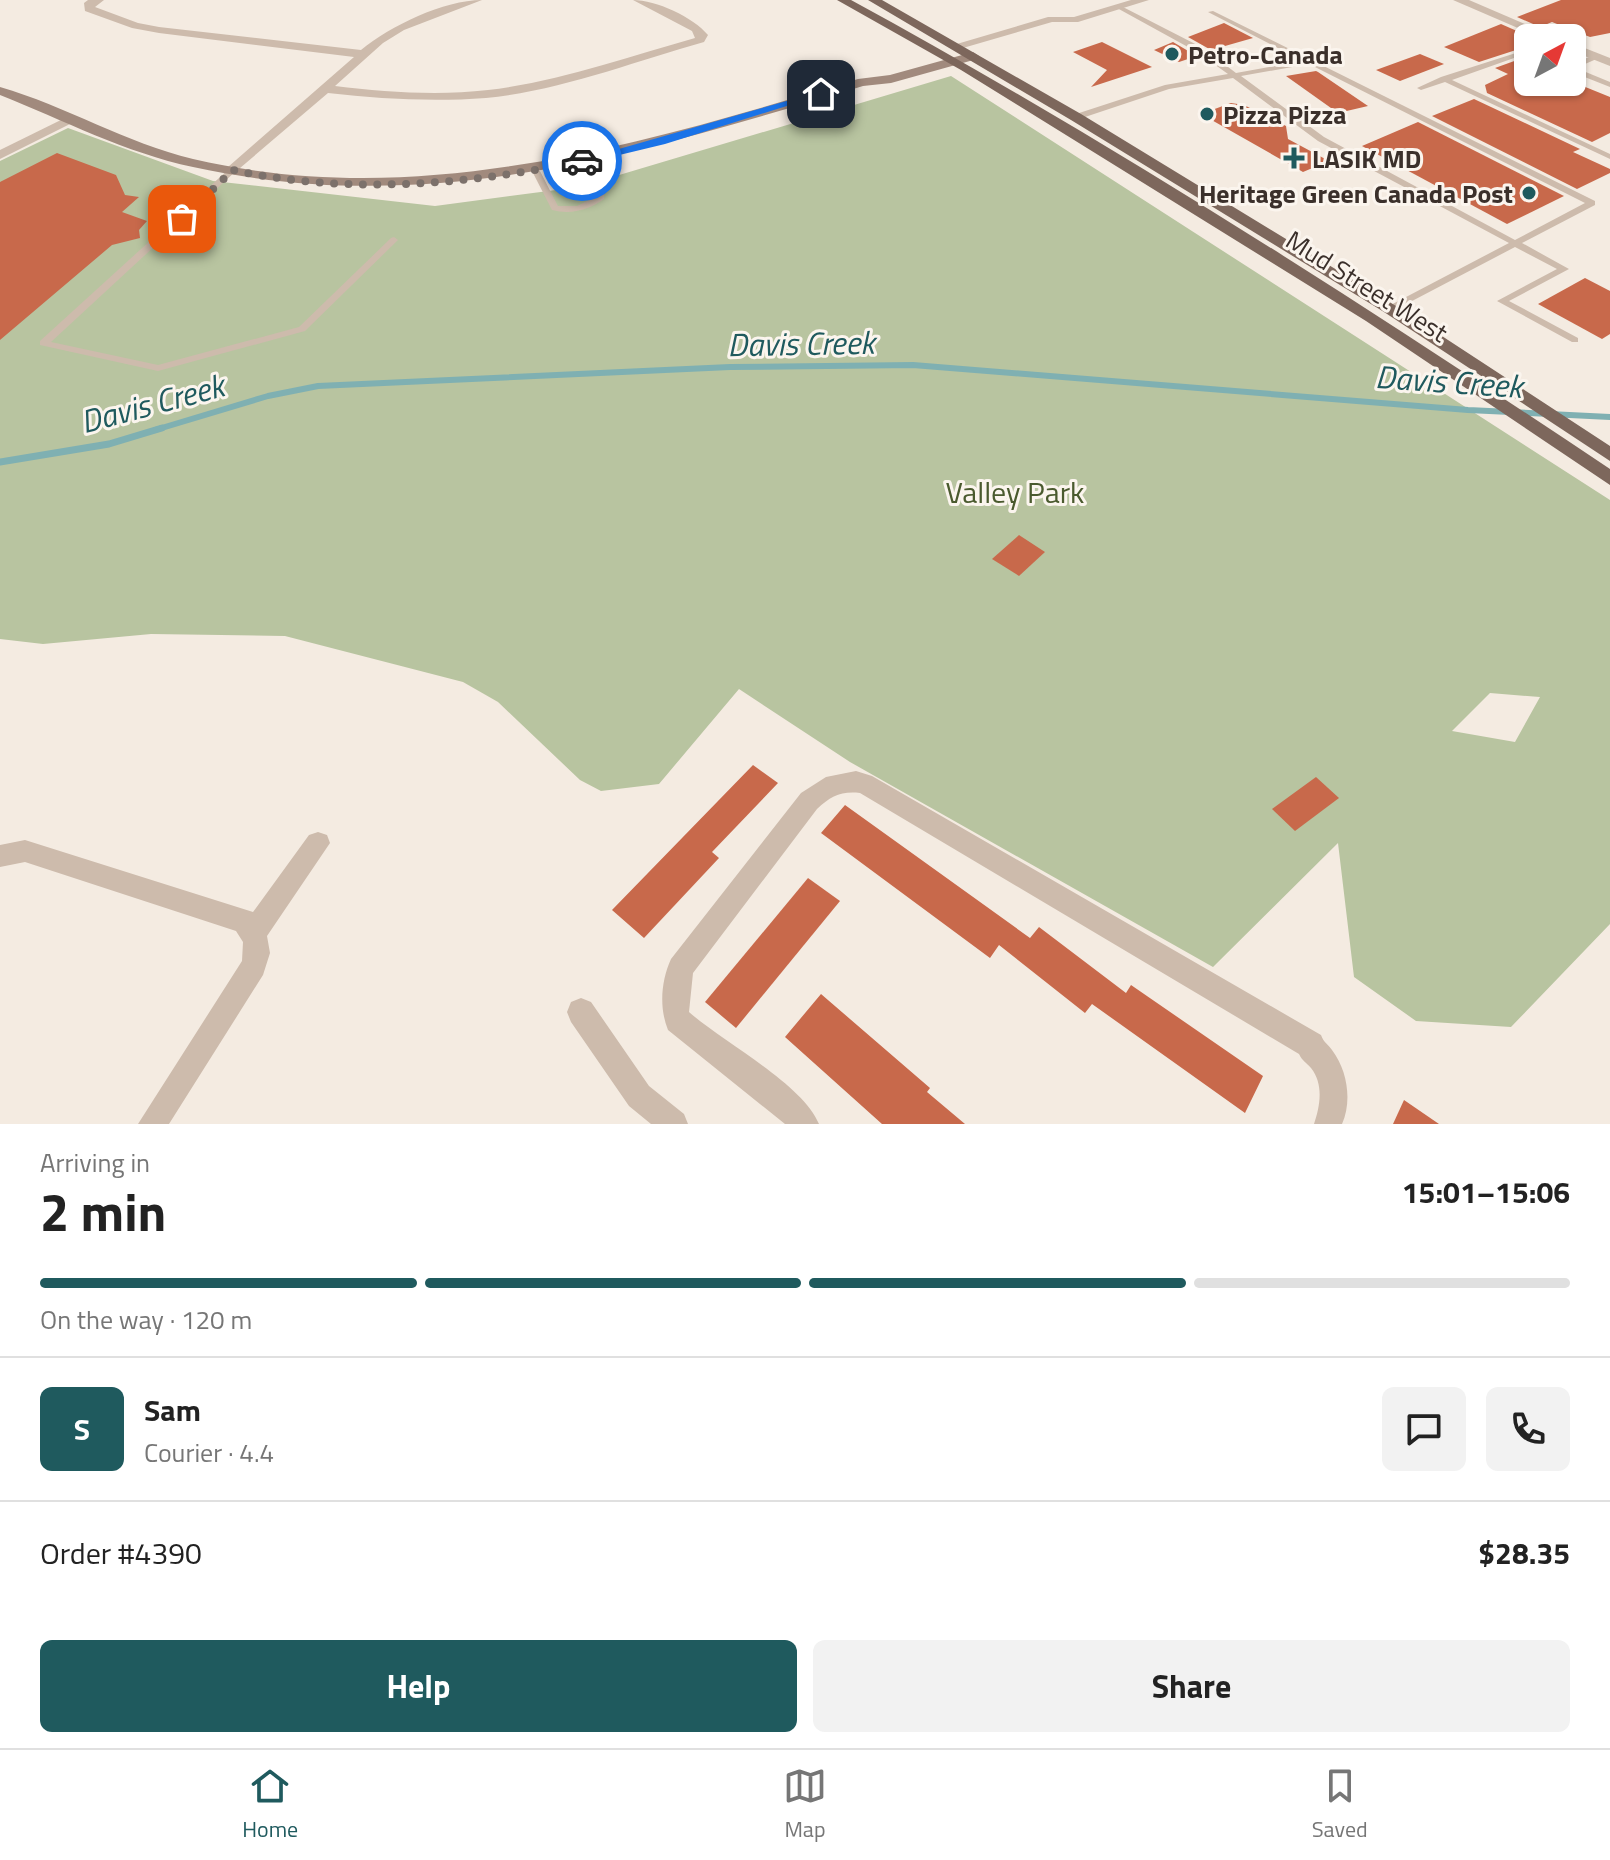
<!DOCTYPE html>
<meta charset="utf-8">
<style>
:root{--surface:#fff;--page:#f2f2f2;--text:#222;--muted:#767676;--line:#e0e0e0;--accent:#1f5a5e}
body{margin:0;font-family:"Titillium Web",sans-serif;background:var(--page);color:var(--text);height:100vh;display:flex;flex-direction:column;font-size:30px;white-space:nowrap}
*{box-sizing:border-box;margin:0}
p{font-size:26px;color:var(--muted)}
.icon{flex:none;width:44px;height:44px;fill:none;stroke:currentColor;stroke-width:2;stroke-linecap:round;stroke-linejoin:round}
.map{position:relative;height:1124px;overflow:hidden}
.panel{display:flex;flex-direction:column;background:var(--surface);flex:1}
.panel>*{flex:none}
.needle{width:52px;rotate:41deg}
.buttons{position:absolute;left:1514px;top:24px;display:grid;gap:16px}
.buttons a{display:grid;place-items:center;width:72px;height:72px;border-radius:12px;background:var(--surface);box-shadow:0 2px 6px #0004;font-size:40px}
.pin{position:absolute;display:grid;place-items:center;width:68px;height:68px;color:#fff;margin:-34px;border-radius:16px;box-shadow:0 4px 12px #0006}
.courier{position:absolute;display:grid;place-items:center;width:80px;height:80px;margin:-40px;border:6px solid #1a73e8;border-radius:50%;background:#fff;color:#222;box-shadow:0 2px 10px #0007}
.summary em{font-style:normal;font-weight:700}
.summary div{display:flex;flex-direction:column-reverse}
.summary{display:flex;align-items:center;justify-content:space-between;height:136px;padding:0 40px}
h1{font-size:52px;font-weight:700;line-height:60px}
.bar{display:grid;grid-template-columns:repeat(4,1fr);gap:12px 8px;align-content:center;height:96px;padding:0 40px}
.bar i{height:10px;border-radius:6px;background:var(--line)}
.bar .selected{background:var(--accent)}
.bar p{grid-column:span 4}
.line{display:flex;align-items:center;gap:20px;padding:0 40px;border-top:2px solid var(--line)}
.line div{flex:1}
.round{display:grid;place-items:center;flex:none;width:84px;height:84px;border-radius:12px;background:var(--page)}
.cta{display:flex;gap:16px;margin-top:auto;padding:16px 40px}
.cta a{flex:1;height:92px;border-radius:12px;background:var(--accent);color:#fff;font-size:32px;font-weight:700;line-height:92px;text-align:center}
.cta a+a{background:var(--page);color:var(--text)}
.menu{display:flex;justify-content:space-around;align-items:center;height:112px;border-top:2px solid var(--line);background:var(--surface);font-size:22px;color:var(--muted)}
.menu a{display:grid;justify-items:center;gap:4px}
.menu .selected{color:var(--accent)}
.map>svg:first-child{display:block}
.green{fill:#b8c4a0;fill-rule:evenodd}
.lines{fill:none;stroke-linecap:round;stroke-linejoin:round}
.stream-far1{stroke:#7fb0b2;stroke-width:6}
.stream{stroke:#7fb0b2;stroke-width:7}
.building{fill:#c8694b}
.service{fill:#cdbbac;fill-rule:evenodd}
.minor{fill:#cdbbac;fill-rule:evenodd}
.tertiary{fill:#cdbbac;fill-rule:evenodd}
.secondary{fill:#a18a7d;fill-rule:evenodd}
.primary{fill:#7d675c;fill-rule:evenodd}
.route{fill:#1a73e8}
.done{stroke:#7c716b;stroke-width:8;stroke-dasharray:0 14.4}
.poi-dot{fill:#1f5a5e;stroke:#fbf5ee;stroke-width:3}
.labels{text-anchor:middle;dominant-baseline:central;stroke-width:6;stroke-linejoin:round;paint-order:stroke}
.far-poi-label{font-size:26px;font-weight:bold;fill:#3b302b;stroke:#fbf5ee;text-anchor:start}
.far-street-label{font-size:26px;fill:#3b302b;stroke:#fbf5ee}
.park-label{font-size:30px;fill:#4a5a2e;stroke:#fbf5ee}
.water-label{font-size:32px;font-style:italic;fill:#1f5a5e;stroke:#fbf5ee}
</style>
<div class="map">
<svg width="1610" height="1124" viewBox="0 0 1610 1124">
<rect width="100%" height="100%" fill="#f4ebe1"/>
<path class="green" d="M 951,76 L 1610,500 L 1610,924 L 1511,1027 L 1416,1021 L 1354,977 L 1338,843 L 1213,967 L 850,762 L 739,689 L 659,784 L 601,791 L 580,780 L 498,702 L 463,682 L 285,636 L 151,634 L 43,644 L 0,639 L 0,161 L 68,128 L 213,181 L 435,206 L 579,187 ZM 1490,693 L 1540,697 L 1515,742 L 1452,731 Z"/>
<g class="lines">
<polyline class="stream-far1" points="155,430 268,396 318,386 730,367 913,365 1468,410 1610,417"/>
<polyline class="stream" points="0,462 109,444 162,428"/>
</g>
<g class="building">
<polygon points="1561,0 1610,0 1610,33 1590,37 1552,22 1540,27 1517,17"/>
<polygon points="1224,23 1253,38 1211,50 1188,37"/>
<polygon points="1501,24 1528,36 1528,46 1479,62 1444,47"/>
<polygon points="1102,42 1152,67 1091,87 1107,70 1073,52"/>
<polygon points="1173,42 1195,55 1197,56 1179,62 1154,50"/>
<polygon points="1420,54 1444,64 1400,81 1376,70"/>
<polygon points="1528,56 1528,82 1573,82 1610,97 1610,133 1592,142 1487,93 1485,85 1508,74 1495,68"/>
<polygon points="1316,71 1318,72 1368,106 1338,113 1286,76"/>
<polygon points="1474,99 1580,149 1573,152 1610,169 1610,173 1577,189 1432,116"/>
<polygon points="1231,103 1244,105 1286,126 1288,139 1329,161 1303,172 1201,114"/>
<polygon points="1418,122 1564,196 1507,224 1362,146"/>
<polygon points="57,153 116,175 125,195 139,197 122,212 147,221 139,230 140,238 112,245 0,340 0,182"/>
<polygon points="1585,278 1610,291 1610,334 1602,339 1538,304"/>
<polygon points="1019,535 1045,552 1019,576 992,559"/>
<polygon points="753,765 778,783 712,852 719,858 644,938 612,910"/>
<polygon points="1316,777 1339,798 1295,831 1272,809"/>
<polygon points="845,805 1030,938 1039,927 1126,993 1131,985 1263,1076 1245,1113 1092,1004 1085,1013 999,945 990,958 821,833"/>
<polygon points="808,878 840,901 736,1028 705,1002"/>
<polygon points="821,994 930,1088 927,1092 965,1124 882,1124 785,1037"/>
<polygon points="1404,1100 1439,1124 1393,1124"/>
</g>
<g class="lines">
<g class="service">
<path d="M 1117,6 L 1121,6 L 1203,48 L 1236,73 L 1303,61 L 1208,12 L 1213,11 L 1595,201 L 1595,205 L 1522,243 L 1569,269 L 1509,301 L 1578,338 L 1578,342 L 1572,342 L 1497,301 L 1557,269 L 1515,247 L 1393,311 L 1387,311 L 1387,307 L 1509,243 L 1318,141 L 1233,78 L 1169,89 L 1079,119 L 1073,119 L 1073,115 L 1165,85 L 1228,74 L 1197,52 L 1117,8 ZM 1309,64 L 1585,203 L 1515,240 L 1324,137 L 1241,76 Z"/>
<polygon points="1528,49 1528,53 1452,80 1610,154 1610,159 1445,82 1421,90 1417,88 1441,77"/>
<polygon points="1594,55 1601,57 1576,68 1610,82 1610,87 1572,72 1572,64"/>
<path d="M 599,155 L 606,157 L 604,199 C 588,210 571,215 552,210 L 532,171 L 533,169 L 540,171 L 558,206 L 577,206 L 597,196 Z"/>
<polygon points="230,168 237,170 51,342 158,365 299,327 391,238 394,237 398,240 305,331 158,371 40,345 40,341"/>
</g>
<g class="minor">
<path d="M 88,0 L 104,0 L 95,7 L 138,23 L 159,27 L 361,50 C 390,26 444,0 482,0 L 404,30 L 383,43 L 335,86 C 385,92 437,96 488,90 C 558,82 627,57 695,38 L 692,31 L 633,0 C 656,0 693,17 708,35 L 704,42 C 633,62 559,91 486,98 C 433,102 380,99 328,93 L 233,174 L 226,170 L 228,167 L 354,57 L 159,33 L 132,28 L 85,11 L 84,3 Z"/>
<polygon points="1453,0 1469,0 1557,38 1541,38"/>
<polygon points="1572,43 1610,58 1610,66 1572,51"/>
<polygon points="69,116 80,119 0,159 0,150"/>
<path d="M 856,771 L 872,776 L 1321,1035 C 1324,1043 1328,1044 1332,1050 C 1348,1071 1352,1102 1342,1124 L 1314,1124 C 1320,1107 1324,1084 1311,1068 C 1306,1062 1303,1062 1299,1054 L 860,793 C 841,791 831,796 817,809 L 693,973 L 689,1012 C 723,1042 803,1084 819,1124 L 785,1124 L 668,1030 C 659,1008 661,981 671,959 L 801,793 L 826,777 Z"/>
<polygon points="318,832 327,835 330,843 267,936 270,953 263,975 169,1124 138,1124 242,961 243,942 236,931 25,862 0,867 0,845 25,840 253,912 309,835"/>
<polygon points="581,998 591,1002 649,1086 684,1114 688,1124 651,1124 629,1106 571,1022 567,1012 571,1002"/>
</g>
<polygon class="tertiary" points="1131,0 1149,0 1078,22 1052,22 956,50 950,46 1048,17 1074,17"/>
<path class="secondary" d="M 973,52 L 979,56 L 977,59 L 891,83 L 863,86 C 635,154 433,219 193,167 C 126,153 63,120 0,95 L 0,87 C 66,106 126,143 193,159 C 420,212 641,144 858,79 L 890,75 Z"/>
<g class="primary">
<path d="M 837,0 L 851,0 C 1112,142 1363,304 1610,469 L 1610,485 L 1366,321 L 961,70 Z"/>
<polygon points="868,0 882,0 1081,114 1396,306 1610,446 1610,461 1384,312 1071,120"/>
</g>
</g>
<polygon class="route" points="818,92 825,94 665,144 582,164 577,161"/>
<g class="lines">
<path class="done" d="M 182,219 L 233,170 C 348,195 467,185 582,161"/>
</g>
<g class="poi-dot">
<circle cx="1172" cy="54" r="8"/>
<circle cx="1207" cy="114" r="8"/>
<path d="M1290 146h8v8h8v8h-8v8h-8v-8h-8v-8h8z"/>
<circle cx="1529" cy="193" r="8"/>
</g>
<g class="labels">
<g class="far-poi-label">
<text x="1188" y="54">Petro-Canada</text>
<text x="1223" y="114">Pizza Pizza</text>
<text x="1312" y="158">LASIK MD</text>
<text x="1513" y="193" text-anchor="end">Heritage Green Canada Post</text>
</g>
<g class="far-street-label">
<text transform="translate(1367 286) rotate(32)">Mud Street West</text>
</g>
<g class="park-label">
<text x="1015" y="492">Valley Park</text>
</g>
<g class="water-label">
<text transform="translate(801 343) rotate(-1)">Davis Creek</text>
<text transform="translate(1449 381) rotate(4)">Davis Creek</text>
<text transform="translate(152 403) rotate(-15)">Davis Creek</text>
</g>
</g>
</svg>
<div class="buttons">
<a><svg class="needle" viewBox="-14 -14 28 28"><path d="M0-13l5 13h-10z" fill="#e53935"/><path d="M0 13l5-13h-10z" fill="#767676"/></svg></a>
</div>
<div class="pin" style="left:182px;top:219px;background:#ea580c"><svg class="icon" aria-label="bag" viewBox="0 0 24 24"><path d="M5 8h14l-1 12H6zM9 8a3 3 0 0 1 6 0"/></svg></div>
<div class="pin" style="left:821px;top:94px;background:#1f2937"><svg class="icon" aria-label="home" viewBox="0 0 24 24"><path d="M3 11l9-7 9 7M6 9v11h12V9"/></svg></div>
<div class="courier" style="left:582px;top:161px"><svg class="icon" aria-label="car" viewBox="0 0 24 24"><path d="M5 17H2v-5l4-1 3-4h7l3 4 3 1v5h-3M9 17h6M6 11h13"/><circle cx="7" cy="17" r="2"/><circle cx="17" cy="17" r="2"/></svg></div>
</div>
<section class="panel">
<div class="summary"><div><h1>2 min</h1><p>Arriving in</p></div><em>15:01–15:06</em></div>
<div class="bar"><i class="selected"></i><i class="selected"></i><i class="selected"></i><i></i><p>On the way · 120 m</p></div>
<div class="line" style="height:144px"><b class="round" style="background:var(--accent);color:#fff">S</b><div><b>Sam</b><p>Courier · 4.4</p></div><a class="round"><svg class="icon" aria-label="chat" viewBox="0 0 24 24"><path d="M4 5h16v11H9l-5 4z"/></svg></a><a class="round"><svg class="icon" aria-label="phone" viewBox="0 0 24 24"><path d="M5 4h4l2 5-3 2q2 4 5 5l2-3 5 2v4C11 20 4 13 5 4z"/></svg></a></div>
<div class="line" style="height:104px"><div>Order #4390</div><b>$28.35</b></div>
<div class="cta"><a>Help</a><a>Share</a></div>
</section>
<nav class="menu">
<a class="selected"><svg class="icon" aria-label="home" viewBox="0 0 24 24"><path d="M3 11l9-7 9 7M6 9v11h12V9"/></svg>Home</a>
<a><svg class="icon" aria-label="map" viewBox="0 0 24 24"><path d="M3 6l6-2 6 2 6-2v14l-6 2-6-2-6 2zM9 4v14M15 6v14"/></svg>Map</a>
<a><svg class="icon" aria-label="saved" viewBox="0 0 24 24"><path d="M7 4h10v16l-5-4-5 4z"/></svg>Saved</a>
</nav>
